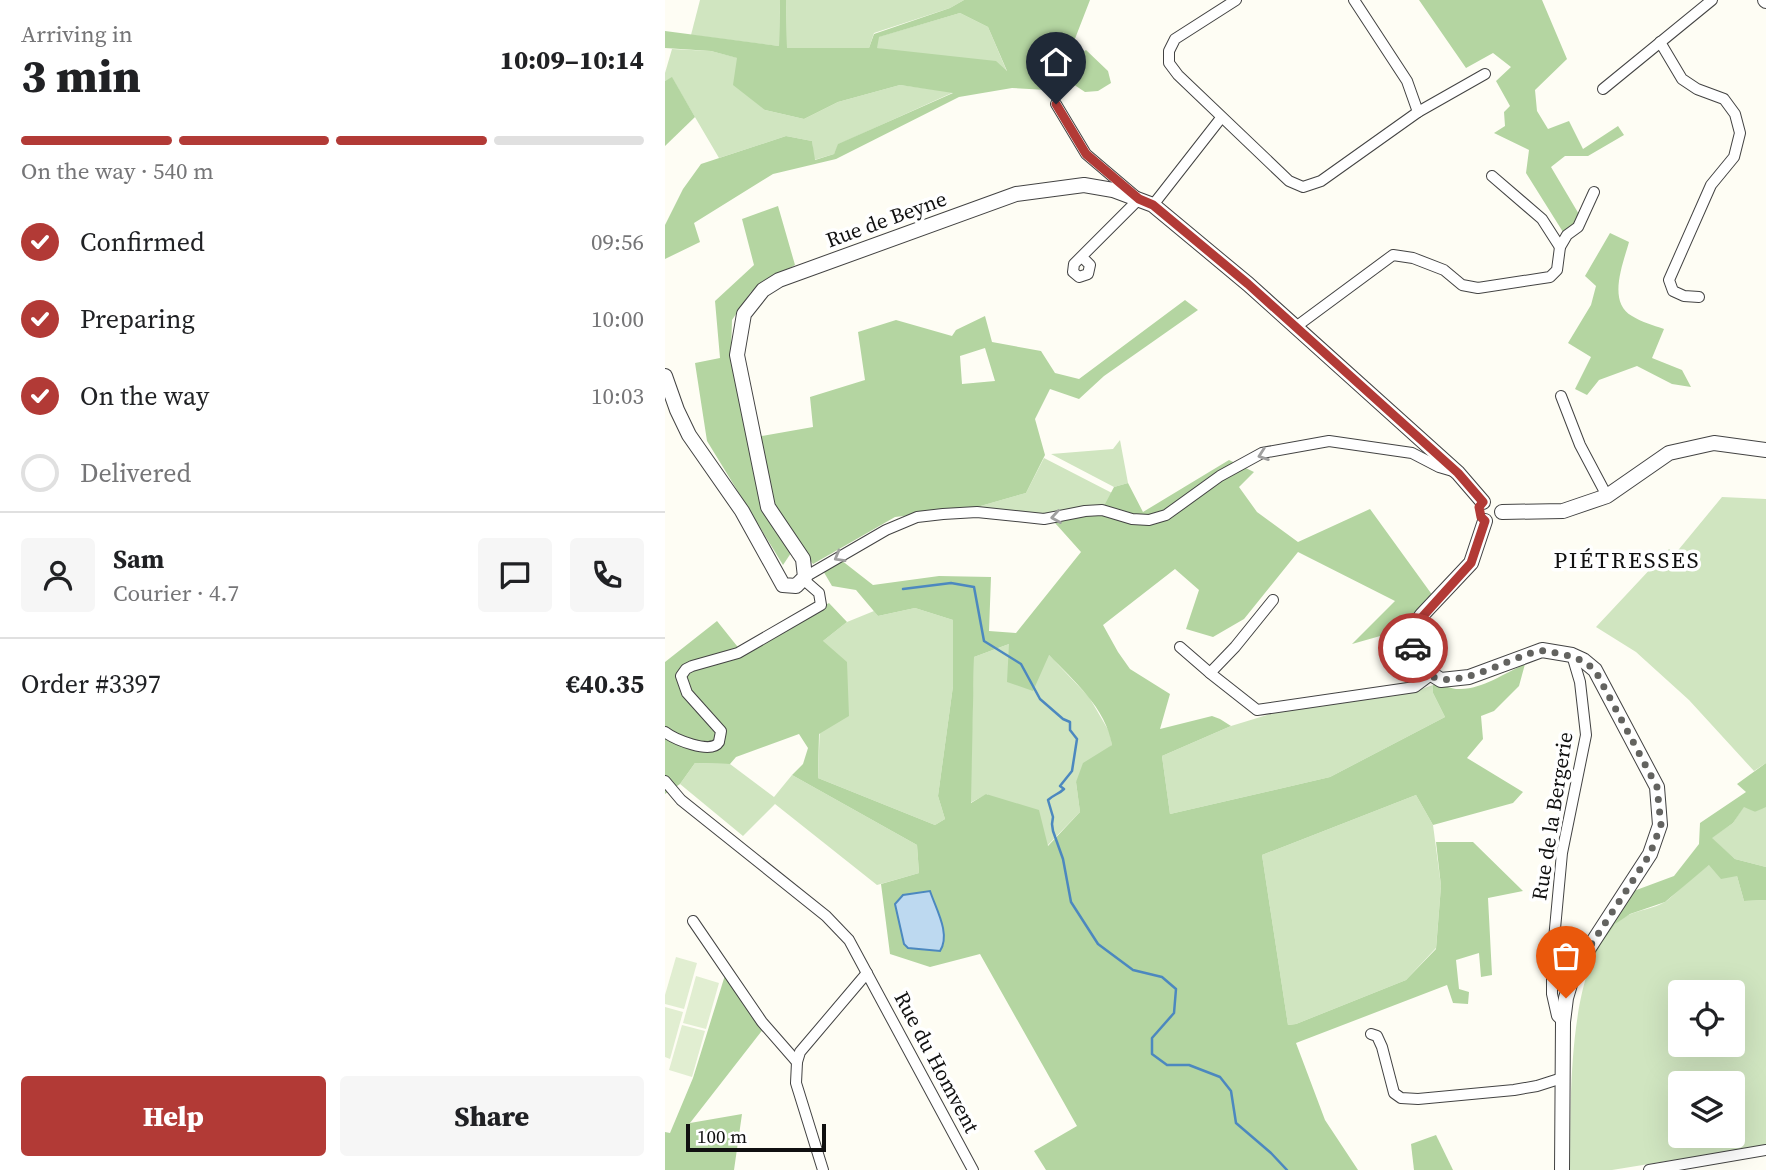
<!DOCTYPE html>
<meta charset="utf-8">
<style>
:root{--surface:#fff;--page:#f6f6f6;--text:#202124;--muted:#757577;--line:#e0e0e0;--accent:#b23a36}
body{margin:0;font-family:"Source Serif 4",serif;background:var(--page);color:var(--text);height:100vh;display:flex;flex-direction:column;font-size:26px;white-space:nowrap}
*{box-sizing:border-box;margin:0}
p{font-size:23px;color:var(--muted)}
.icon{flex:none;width:38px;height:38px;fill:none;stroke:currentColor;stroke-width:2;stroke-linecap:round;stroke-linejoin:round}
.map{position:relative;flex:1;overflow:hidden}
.side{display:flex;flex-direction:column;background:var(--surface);width:665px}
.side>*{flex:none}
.fabs{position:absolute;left:1003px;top:980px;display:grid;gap:14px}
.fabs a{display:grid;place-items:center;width:77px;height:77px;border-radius:7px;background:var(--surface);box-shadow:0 7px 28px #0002;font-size:35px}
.scale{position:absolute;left:21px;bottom:18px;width:140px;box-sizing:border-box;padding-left:7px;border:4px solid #101010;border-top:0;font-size:19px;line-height:24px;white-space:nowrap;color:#101010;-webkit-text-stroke:5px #fff;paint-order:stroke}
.pin{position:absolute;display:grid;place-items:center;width:60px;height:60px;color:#fff;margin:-72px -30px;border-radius:50% 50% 50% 0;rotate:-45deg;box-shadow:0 0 7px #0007}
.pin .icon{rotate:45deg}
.courier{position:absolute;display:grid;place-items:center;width:70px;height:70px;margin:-35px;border:5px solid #b23a36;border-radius:50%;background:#fff;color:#222;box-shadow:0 2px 9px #0007}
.head em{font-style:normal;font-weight:800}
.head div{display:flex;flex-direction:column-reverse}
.head{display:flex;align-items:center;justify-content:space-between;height:119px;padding:0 21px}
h1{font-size:46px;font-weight:800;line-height:52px}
.bar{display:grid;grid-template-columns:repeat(4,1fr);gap:10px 7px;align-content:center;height:84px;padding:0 21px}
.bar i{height:9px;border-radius:5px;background:var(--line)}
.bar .active{background:var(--accent)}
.bar p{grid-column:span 4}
.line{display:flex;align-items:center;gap:18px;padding:0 21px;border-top:2px solid var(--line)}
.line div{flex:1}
.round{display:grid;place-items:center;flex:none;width:74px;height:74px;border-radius:7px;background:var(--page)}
ol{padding:0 21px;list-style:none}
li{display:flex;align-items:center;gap:21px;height:77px}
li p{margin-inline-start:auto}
li .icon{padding:7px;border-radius:50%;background:var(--accent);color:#fff;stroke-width:4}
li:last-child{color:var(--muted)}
li i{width:38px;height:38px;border:4px solid var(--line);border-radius:50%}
.cta{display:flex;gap:14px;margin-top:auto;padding:14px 21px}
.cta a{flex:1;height:80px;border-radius:7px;background:var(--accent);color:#fff;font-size:28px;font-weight:800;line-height:80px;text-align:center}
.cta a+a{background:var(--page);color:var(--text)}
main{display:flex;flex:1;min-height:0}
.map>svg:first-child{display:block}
.green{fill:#d0e5c0;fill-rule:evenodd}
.forest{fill:#b4d5a1;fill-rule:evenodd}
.pitch{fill:#e1eed1}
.water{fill:#bdd9f0;stroke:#4c88bf;stroke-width:2}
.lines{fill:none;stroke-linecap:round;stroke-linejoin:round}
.stream{stroke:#4c88bf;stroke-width:2.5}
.minor-casing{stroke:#434343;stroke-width:12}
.tertiary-casing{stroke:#434343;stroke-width:16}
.minor{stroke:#fff;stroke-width:10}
.tertiary{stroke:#fff;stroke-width:14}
.oneway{stroke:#9f9f9f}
.done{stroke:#636360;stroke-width:7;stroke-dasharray:0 12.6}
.route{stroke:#b23a36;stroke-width:9}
.labels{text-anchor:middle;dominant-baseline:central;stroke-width:7;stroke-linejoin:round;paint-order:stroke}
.street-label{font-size:21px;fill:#101010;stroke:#fff}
.neighbourhood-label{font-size:23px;letter-spacing:2px;fill:#101010;stroke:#fff}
</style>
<main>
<section class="side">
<div class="head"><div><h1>3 min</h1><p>Arriving in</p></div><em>10:09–10:14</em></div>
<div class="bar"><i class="active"></i><i class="active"></i><i class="active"></i><i></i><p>On the way · 540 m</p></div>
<ol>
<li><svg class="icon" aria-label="check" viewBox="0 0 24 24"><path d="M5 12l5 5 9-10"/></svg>Confirmed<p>09:56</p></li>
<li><svg class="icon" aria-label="check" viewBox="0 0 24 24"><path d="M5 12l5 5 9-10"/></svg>Preparing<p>10:00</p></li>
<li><svg class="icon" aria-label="check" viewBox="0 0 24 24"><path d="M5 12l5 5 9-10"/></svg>On the way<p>10:03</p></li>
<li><i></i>Delivered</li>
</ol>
<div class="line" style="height:126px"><a class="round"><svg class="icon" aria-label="person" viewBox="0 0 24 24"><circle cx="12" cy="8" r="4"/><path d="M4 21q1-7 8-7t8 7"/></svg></a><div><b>Sam</b><p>Courier · 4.7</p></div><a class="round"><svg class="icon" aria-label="chat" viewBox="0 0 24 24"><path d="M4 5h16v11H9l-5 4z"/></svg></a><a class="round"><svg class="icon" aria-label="phone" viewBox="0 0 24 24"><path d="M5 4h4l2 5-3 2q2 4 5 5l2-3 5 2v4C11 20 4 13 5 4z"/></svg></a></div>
<div class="line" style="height:91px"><div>Order #3397</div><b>€40.35</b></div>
<div class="cta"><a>Help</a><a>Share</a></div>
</section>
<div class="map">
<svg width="1101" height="1170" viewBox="0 0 1101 1170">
<rect width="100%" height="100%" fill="#fefdf4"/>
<g class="green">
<polygon points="35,0 115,0 114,46 26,35"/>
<polygon points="121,0 299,0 285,8 209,33 204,48 122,48"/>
<polygon points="295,13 323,27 343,74 211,48 213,37"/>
<polygon points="7,49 46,51 73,58 100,110 139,119 173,102 235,85 289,92 174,144 169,154 149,160 147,141 121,136 54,158 7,78 0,81 0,73"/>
<polygon points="455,440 463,483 449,487 386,454 448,449"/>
<polygon points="379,458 447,493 440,506 382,514 312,507 361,493"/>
<polygon points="1057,497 1101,499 1101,763 1089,771 1024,700 971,652 931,627 1004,549 1010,554"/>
<polygon points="250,608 288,620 288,686 273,796 280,819 270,825 153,778 158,641 182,622 209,611 213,616"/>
<polygon points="344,644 384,655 424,697 445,733 447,745 411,782 415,812 382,846 322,794 305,803 309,657"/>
<polygon points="768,685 768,693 780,717 665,777 505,814 497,756 566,726 618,710 748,692"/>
<polygon points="30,763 65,764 109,797 127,775 252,845 254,873 212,885 110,804 78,836 15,784"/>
<polygon points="751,795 768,825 776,886 771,948 741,980 631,1024 623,1025 597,855"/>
<polygon points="1079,806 1090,812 1101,806 1101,867 1070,859 1046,838 1068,823"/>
<path d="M 1045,864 L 1072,876 L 1079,901 L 1101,900 L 1101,1145 L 947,1170 L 905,1170 C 906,1106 901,968 951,923 C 965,910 984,911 1000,902 C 1005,899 1011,892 1016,888 C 1025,880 1035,872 1045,864 ZM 1015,992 L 1068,992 L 1068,1045 L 1015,1045 ZM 1015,1083 L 1068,1083 L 1068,1136 L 1015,1136 Z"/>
</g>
<g class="forest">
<path d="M 115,0 L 121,0 L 122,48 L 204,48 L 209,34 L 285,8 L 299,0 L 425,0 L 406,49 L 413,55 L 421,50 L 443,71 L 446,83 L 433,91 L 420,92 L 405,82 L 385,86 L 382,90 L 347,88 L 294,97 L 171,159 L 108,174 L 29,223 L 35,242 L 0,259 L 0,225 L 18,189 L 36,164 L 121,136 L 147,141 L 150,160 L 169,154 L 173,144 L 288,93 L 235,85 L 173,102 L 139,119 L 100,110 L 68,85 L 72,58 L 46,51 L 0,48 L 0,31 L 114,46 ZM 295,13 L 323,27 L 342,71 L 331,61 L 212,48 L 214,37 Z"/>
<polygon points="754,0 877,0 902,59 870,90 872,111 883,129 904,121 918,149 953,126 959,135 923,156 900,156 886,167 915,216 914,224 898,232 861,173 864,150 829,133 840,126 839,112 845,106 831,81 846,67 828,53 801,68"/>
<polygon points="7,77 30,117 0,146 0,81"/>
<polygon points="113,206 130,265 86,292 67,320 66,354 102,514 126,553 118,565 42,441 30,363 55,358 50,301 89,265 77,219"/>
<path d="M 945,233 L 964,242 C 958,264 942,302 967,316 C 976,322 988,325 999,329 L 987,358 L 1017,370 L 1026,387 L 1007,384 L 972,366 L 934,380 L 922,395 L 910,389 L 926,357 L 903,343 L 926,305 L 931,286 L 920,276 Z"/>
<path d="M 520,300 L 533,310 L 439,376 L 414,399 L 385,389 L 370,419 L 380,455 L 361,493 L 312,507 L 230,517 L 148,564 L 106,508 L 91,437 L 148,427 L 145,397 L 200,380 L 193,332 L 231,320 L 287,336 L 291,330 L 320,316 L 327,342 L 376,351 L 390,373 L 414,379 ZM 320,348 L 330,381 L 297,384 L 295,356 Z"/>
<path d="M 564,460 L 589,472 L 574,487 L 592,512 L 633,542 L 705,509 L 768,596 L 747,615 L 740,629 L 687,644 L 730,601 L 633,552 L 579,619 L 548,637 L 521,629 L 534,590 L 510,569 L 438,625 L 453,652 L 465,669 L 505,694 L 495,729 L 547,716 L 555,719 L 566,726 L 497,756 L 505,814 L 665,777 L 780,717 L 768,693 L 768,685 C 778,683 786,690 796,689 C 817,689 840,673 860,664 L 854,686 L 829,711 L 816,716 L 818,739 L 802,758 L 858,792 L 848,803 L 768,825 L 751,795 L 597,855 L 623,1025 L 631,1024 L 741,980 L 771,949 L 776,886 L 771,842 L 808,842 L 858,891 L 823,898 L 827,975 L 816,977 L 814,953 L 791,960 L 794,989 L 804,992 L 803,1004 L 788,1003 L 782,985 L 631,1043 L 660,1120 L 693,1170 L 381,1170 L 369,1151 L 412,1126 L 315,954 L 265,967 L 225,954 L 216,884 L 254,873 L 252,845 L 127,775 L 138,764 L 143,748 L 134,734 L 71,757 L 65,764 L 30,763 L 15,784 L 0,794 L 0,662 L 52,621 L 76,651 L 164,603 L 182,622 L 158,641 L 182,662 L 184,716 L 154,734 L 153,778 L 270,825 L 280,819 L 273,796 L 288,686 L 288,620 L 250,608 L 213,616 L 191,590 L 167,586 L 157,569 L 176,560 L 208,585 L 274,576 L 326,577 L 324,631 L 351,633 L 416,552 L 382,514 L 439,506 L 449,487 L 463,483 L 478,512 ZM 344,644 L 342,682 L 368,691 L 384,655 C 409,681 441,708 447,745 L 418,763 L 411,782 L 415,812 L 383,846 L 374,810 L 321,794 L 306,803 L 309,657 Z"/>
<polygon points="1101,763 1101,807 1090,812 1079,807 1068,823 1047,838 1070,859 1101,867 1101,900 1079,901 1072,876 1056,879 1044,865 1000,902 965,914 950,924 936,944 923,968 918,960 966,892 1009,876 1034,844 1035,823 1081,792 1072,784"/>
<polygon points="61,972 99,1028 25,1123 77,1114 69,1170 0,1170 0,1132 5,1133 28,1078"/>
<polygon points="771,1135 788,1170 749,1170 746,1144"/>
</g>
<g class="pitch">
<polygon points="11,957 32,963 19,1009 0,1004 0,995"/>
<polygon points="31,976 54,983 41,1029 18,1023"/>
<polygon points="0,1007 18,1012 5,1059 0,1057"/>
<polygon points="17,1025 40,1031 27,1077 4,1070"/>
</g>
<path class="water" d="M 265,891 C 271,909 286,934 275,951 L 243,948 L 239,944 L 230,904 L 238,895 Z"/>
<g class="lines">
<path class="stream" d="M 238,589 L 286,583 L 309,587 L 319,641 L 356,664 L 375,699 L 398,719 L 405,722 L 405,730 L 412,739 L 407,771 L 395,786 L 399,789 C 394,794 388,795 383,800 L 388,817 L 387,824 L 388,831 L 398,859 L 406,902 L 433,944 L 468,970 L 497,977 L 511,989 L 509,1013 L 487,1038 L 487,1054 L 502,1065 L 524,1065 L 555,1077 L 566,1091 L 571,1123 L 606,1153 L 622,1170"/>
<g class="minor-casing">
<g id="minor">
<polyline points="571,0 510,39 504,51 504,63 513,75 624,181 638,187 656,181 753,112 820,74"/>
<polyline points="689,0 742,81 753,112"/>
<polyline points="995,42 1017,79 1032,89 1059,99 1070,114 1075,133 1069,157 1046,185 1004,280 1008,291 1019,296 1034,297"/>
<polyline points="938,89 1047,0"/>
<polyline points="391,104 421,154 474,199 409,264 408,272 414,277 423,274 425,265 417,257"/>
<polyline points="827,176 877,219 895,247"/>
<polyline points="488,205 556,118"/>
<polyline points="632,326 728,255 748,258 779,270 797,285 813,288 885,277 892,270 895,247 902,235 913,227 929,192"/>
<polyline points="896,396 915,445 942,496"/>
<polyline points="140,577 221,530 252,517 278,514 312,512 379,519 420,511 437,510 467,519 484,520 501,515 555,476 597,453 664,441 747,453 774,467 791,472"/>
<polyline points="515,647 545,673 592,710 750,687 766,675"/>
<polyline points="545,673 570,647 608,600"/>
<path d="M 0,732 C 9,739 46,755 54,742 C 54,741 56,732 56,731 L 22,693 L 16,676 L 21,669 L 27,666 L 73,653 L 156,605 L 154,593 L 139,580"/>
<polyline points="0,781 16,800 161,916 184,940 308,1170"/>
<polyline points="28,921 97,1022 132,1062"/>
<polyline points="898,1022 892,1016 887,994 887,961 897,853 921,735 915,682 907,655"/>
<polyline points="706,1034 712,1036 717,1047 729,1093 736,1098 753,1099 849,1090 872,1086 897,1078"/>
<polyline points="158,1170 131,1083 132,1062 135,1052 202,973"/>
<polyline points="984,1170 1101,1150"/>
</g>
</g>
<g class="tertiary-casing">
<g id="tertiary">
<polyline points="1100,0 1101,1"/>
<polyline points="0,376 12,410 24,435 77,511 118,585 131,586 140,577 138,559 103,507 72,355 79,314 98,290 114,280 351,194 419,185 448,190 488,205 583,284 793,473 818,502"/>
<polyline points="837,512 898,511 942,496 1004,453 1049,443 1101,450"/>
<polyline points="820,521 806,563 757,615 746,631 746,641 750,658 755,667 776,680 804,677 877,650 907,655 918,660 930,670 992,787 995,825 985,854 909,971 901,998 898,1022 897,1170"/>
</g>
</g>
<use href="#minor" class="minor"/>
<use href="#tertiary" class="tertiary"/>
</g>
<defs><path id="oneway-chevron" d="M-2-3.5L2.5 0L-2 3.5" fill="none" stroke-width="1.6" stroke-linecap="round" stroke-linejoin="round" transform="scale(1.75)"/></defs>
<g class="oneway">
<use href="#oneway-chevron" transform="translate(598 455) rotate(161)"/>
<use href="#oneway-chevron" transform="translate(391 517) rotate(171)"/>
<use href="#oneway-chevron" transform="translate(174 557) rotate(150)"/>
</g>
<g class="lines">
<path class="done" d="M 748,648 C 761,713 838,658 874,651 C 880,650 885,652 891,653 C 907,656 917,659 930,670 L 992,787 L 996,825 L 985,854 L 909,971 L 901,998"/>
<polyline class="route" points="391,104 421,154 474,199 488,205 583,284 793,473 818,502 814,507 816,517 820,521 806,563 750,625 746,631 748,648"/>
</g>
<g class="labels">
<g class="street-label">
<text transform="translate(221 219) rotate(-20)">Rue de Beyne</text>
<text transform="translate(887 816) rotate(-81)">Rue de la Bergerie</text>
<text transform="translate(272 1062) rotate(62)">Rue du Homvent</text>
</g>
<g class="neighbourhood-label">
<text x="962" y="560">PIÉTRESSES</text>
</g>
</g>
</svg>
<div class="fabs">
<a><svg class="icon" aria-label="locate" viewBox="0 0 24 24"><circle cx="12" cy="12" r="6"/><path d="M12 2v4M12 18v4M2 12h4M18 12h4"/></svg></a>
<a><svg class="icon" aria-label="layers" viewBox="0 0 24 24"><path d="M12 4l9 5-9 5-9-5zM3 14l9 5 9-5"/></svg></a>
</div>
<div class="scale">100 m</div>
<div class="pin" style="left:901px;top:998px;background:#ea580c"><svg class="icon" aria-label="bag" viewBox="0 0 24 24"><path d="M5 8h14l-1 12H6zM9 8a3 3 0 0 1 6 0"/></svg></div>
<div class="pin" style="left:391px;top:104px;background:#1f2937"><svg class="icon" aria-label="home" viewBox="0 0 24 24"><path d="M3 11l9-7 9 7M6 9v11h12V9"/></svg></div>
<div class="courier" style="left:748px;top:648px"><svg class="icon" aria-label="car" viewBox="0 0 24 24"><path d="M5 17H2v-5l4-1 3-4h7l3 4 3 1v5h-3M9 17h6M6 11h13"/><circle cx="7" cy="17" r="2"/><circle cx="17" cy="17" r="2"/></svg></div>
</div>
</main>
